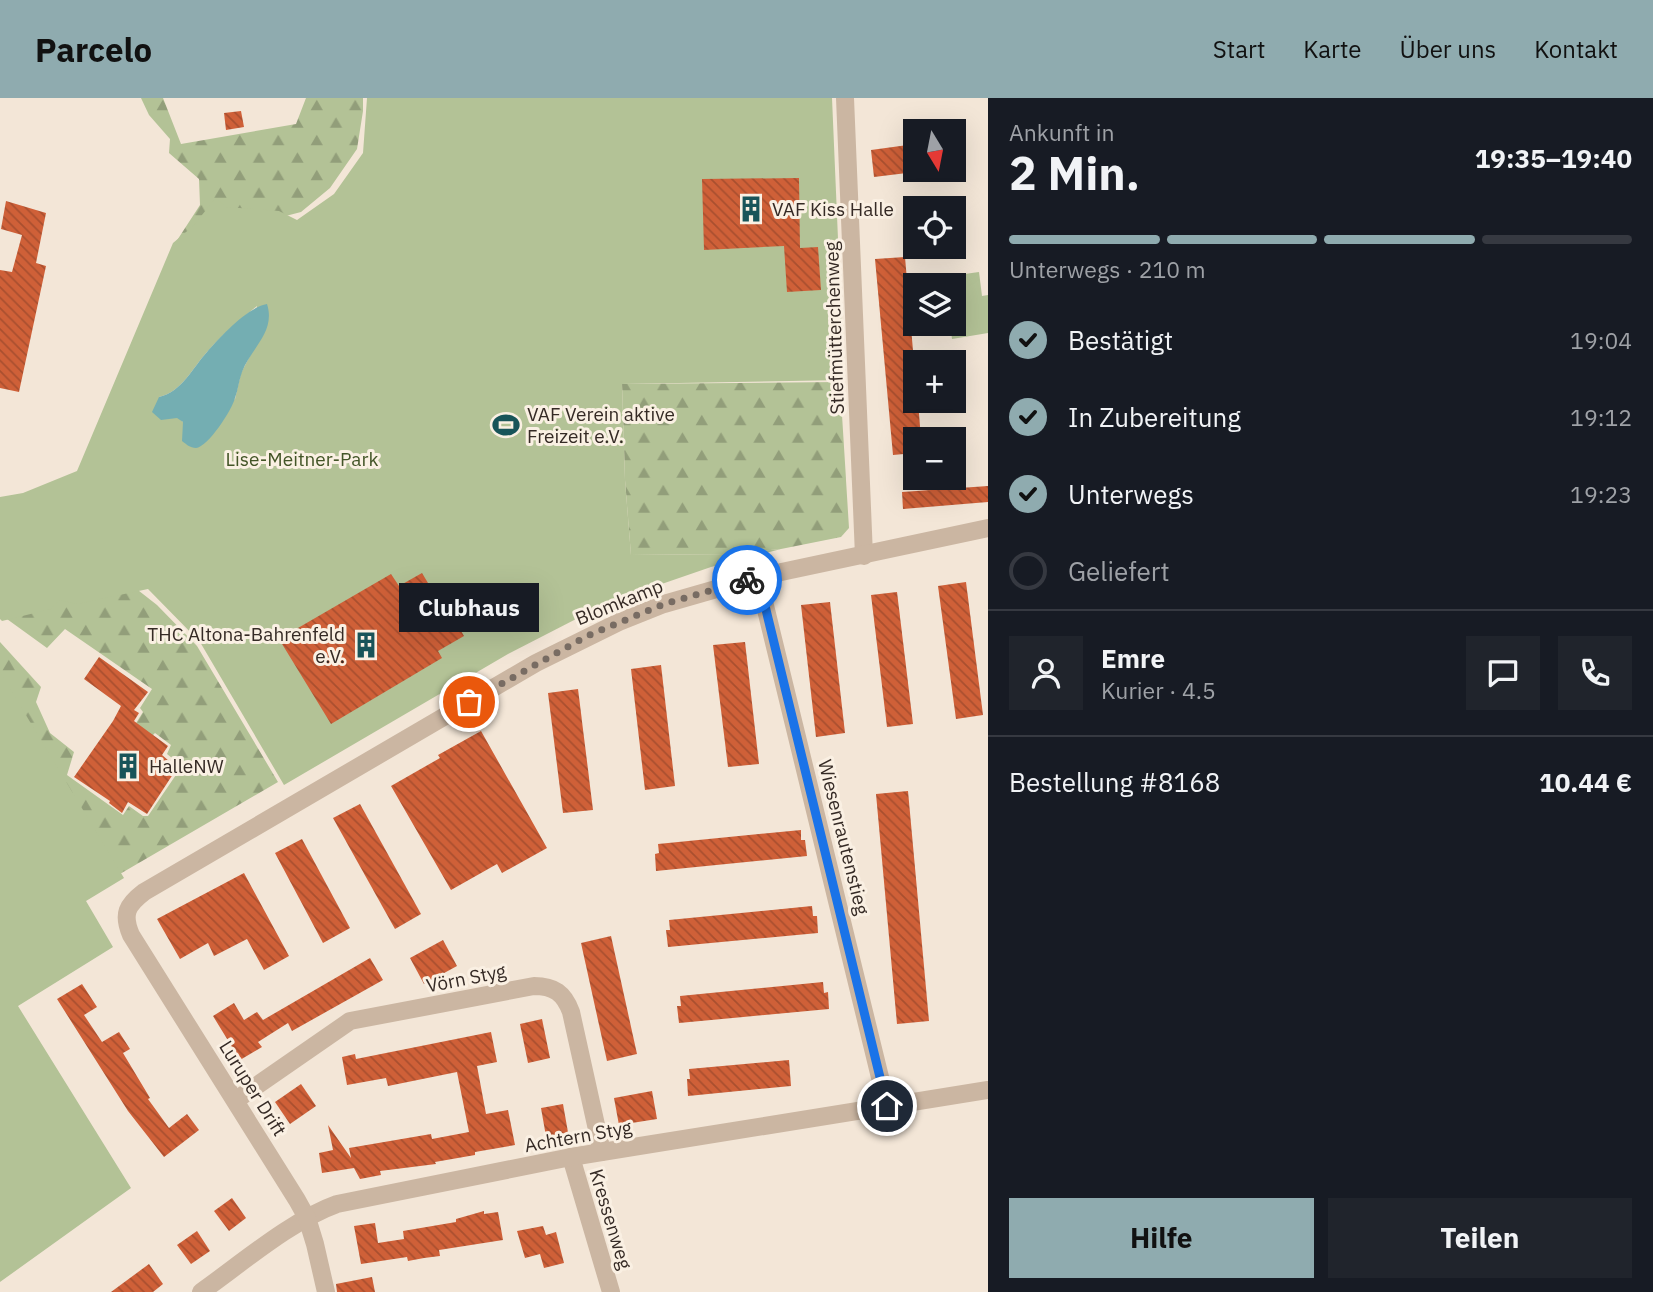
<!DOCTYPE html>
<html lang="de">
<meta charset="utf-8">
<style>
:root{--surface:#171b24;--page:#20242c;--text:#f1f3f6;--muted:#9ea1a6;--line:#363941;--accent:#8fabaf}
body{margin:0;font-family:"IBM Plex Sans",sans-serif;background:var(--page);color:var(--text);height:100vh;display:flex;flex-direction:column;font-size:26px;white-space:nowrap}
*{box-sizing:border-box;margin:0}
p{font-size:23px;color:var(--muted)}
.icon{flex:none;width:38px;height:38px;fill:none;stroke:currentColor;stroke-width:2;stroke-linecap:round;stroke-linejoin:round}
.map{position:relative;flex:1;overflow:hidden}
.side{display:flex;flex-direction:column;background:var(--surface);width:665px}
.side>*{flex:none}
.needle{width:46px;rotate:170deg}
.buttons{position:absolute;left:903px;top:21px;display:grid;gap:14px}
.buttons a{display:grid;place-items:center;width:63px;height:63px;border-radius:0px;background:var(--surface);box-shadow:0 7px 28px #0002;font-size:35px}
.pin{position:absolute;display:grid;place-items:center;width:60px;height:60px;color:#fff;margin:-30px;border:4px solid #fff;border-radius:50%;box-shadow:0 2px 7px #0007}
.courier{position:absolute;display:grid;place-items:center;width:70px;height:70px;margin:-35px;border:5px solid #1a73e8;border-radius:50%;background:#fff;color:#222;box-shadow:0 2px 9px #0007}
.bubble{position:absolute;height:49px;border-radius:0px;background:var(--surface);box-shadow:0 7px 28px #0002;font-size:23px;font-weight:800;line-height:49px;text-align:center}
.headline em{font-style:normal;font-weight:800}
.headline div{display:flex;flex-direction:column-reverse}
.headline{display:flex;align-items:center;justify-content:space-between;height:119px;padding:0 21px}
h1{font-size:46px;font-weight:800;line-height:52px}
.bar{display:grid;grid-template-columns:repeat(4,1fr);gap:10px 7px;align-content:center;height:84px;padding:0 21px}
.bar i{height:9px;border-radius:5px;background:var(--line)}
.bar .current{background:var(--accent)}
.bar p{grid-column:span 4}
.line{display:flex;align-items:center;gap:18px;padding:0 21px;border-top:2px solid var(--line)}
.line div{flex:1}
.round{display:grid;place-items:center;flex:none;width:74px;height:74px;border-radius:0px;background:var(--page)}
ol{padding:0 21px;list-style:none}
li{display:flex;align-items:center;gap:21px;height:77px}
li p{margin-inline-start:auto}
li .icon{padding:7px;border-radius:50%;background:var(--accent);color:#111;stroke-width:4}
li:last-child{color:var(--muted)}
li i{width:38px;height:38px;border:4px solid var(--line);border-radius:50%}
.action{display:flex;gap:14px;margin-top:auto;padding:14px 21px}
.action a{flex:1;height:80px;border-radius:0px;background:var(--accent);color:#111;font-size:28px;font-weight:800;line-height:80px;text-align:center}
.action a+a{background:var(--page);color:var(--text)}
header{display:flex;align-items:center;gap:42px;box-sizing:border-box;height:98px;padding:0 35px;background:var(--accent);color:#111}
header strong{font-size:33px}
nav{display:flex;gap:38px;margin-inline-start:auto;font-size:24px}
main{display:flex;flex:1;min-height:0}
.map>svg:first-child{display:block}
.forest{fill:url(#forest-firs)}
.park{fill:#b3c296;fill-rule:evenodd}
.water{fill:#74aeb2}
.building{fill:url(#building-back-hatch)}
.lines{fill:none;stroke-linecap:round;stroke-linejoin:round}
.minor{stroke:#cbb6a2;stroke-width:18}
.done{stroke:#786c63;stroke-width:7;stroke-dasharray:0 12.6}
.route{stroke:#1a73e8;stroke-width:9}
.labels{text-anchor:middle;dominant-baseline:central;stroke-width:6;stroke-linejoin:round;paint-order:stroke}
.poi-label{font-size:19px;fill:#352a25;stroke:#faf0e3;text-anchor:start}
.street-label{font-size:19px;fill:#352a25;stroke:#faf0e3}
.park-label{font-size:19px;fill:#435527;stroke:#faf0e3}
</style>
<header>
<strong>Parcelo</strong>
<nav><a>Start</a><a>Karte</a><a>Über uns</a><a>Kontakt</a></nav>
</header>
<main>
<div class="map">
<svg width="988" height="1194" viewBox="0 0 988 1194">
<defs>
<pattern id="forest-firs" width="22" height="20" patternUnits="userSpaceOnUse" patternTransform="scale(1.75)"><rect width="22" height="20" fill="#b3c296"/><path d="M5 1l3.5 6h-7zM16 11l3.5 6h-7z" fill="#929e7a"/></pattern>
<pattern id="building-back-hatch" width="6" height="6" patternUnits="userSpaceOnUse" patternTransform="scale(1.75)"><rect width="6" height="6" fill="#cf6038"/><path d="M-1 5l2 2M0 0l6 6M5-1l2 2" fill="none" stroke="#a94f2f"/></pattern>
</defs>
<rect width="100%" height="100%" fill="#f3e6d7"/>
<g class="forest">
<polygon points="141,0 163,0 181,46 296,26 306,0 363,0 363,13 357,51 330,90 301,114 174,147 200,107 199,81 169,55 170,41 149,17"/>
<polygon points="840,284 849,430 841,439 781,451 730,456 631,457 625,382 622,286"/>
<polygon points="97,460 157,507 197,548 278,684 113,780 0,719 0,544 41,589 36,604 50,635 74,654 67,677 123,717 129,708 143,718 148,718 182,668 167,656 171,647 155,635 149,641 133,630 143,614 140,610 152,591 65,531 47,550 0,516"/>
</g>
<g class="park">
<path d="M 367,0 L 832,0 L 844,282 L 622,286 L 625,382 L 631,457 L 730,456 L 781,451 L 711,469 L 653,489 L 580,519 L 508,556 L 284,687 L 200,544 L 148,491 L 77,506 L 59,502 L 51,511 L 2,523 L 0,521 L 0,399 L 23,395 L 77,373 L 173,145 L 192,129 L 216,100 L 226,109 L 279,113 L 297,122 L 334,96 L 363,55 ZM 257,208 L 251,256 L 241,275 L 235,301 L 184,331 L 183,324 L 159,299 C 182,294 193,269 207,254 C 222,237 240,222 257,208 Z"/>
<polygon points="979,174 982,198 988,197 988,235 952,241 950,226 954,226 954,187 944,187 943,179"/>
<polygon points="0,574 124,780 86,803 113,849 18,908 131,1090 0,1184"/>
</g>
<path class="water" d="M 267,206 C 276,234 251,250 242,274 C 239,282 238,292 235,300 C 232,312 208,349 196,350 C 190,350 186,346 182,343 L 183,324 L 177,320 L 161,322 L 152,314 L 159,299 C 182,294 193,269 207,254 C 220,239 248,209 267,206 Z"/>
<g class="building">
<polygon points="241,13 244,29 226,32 224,15"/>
<polygon points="915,46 915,74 874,79 871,52"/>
<polygon points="799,80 800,150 818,149 821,192 787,194 784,148 704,152 702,81"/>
<polygon points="6,103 46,115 36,165 46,168 19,294 0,290 0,172 12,174 22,137 1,131"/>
<polygon points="905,159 915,276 915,303 918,303 921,341 915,341 915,355 893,357 875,161"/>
<polygon points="988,388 988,404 903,411 902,394"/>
<polygon points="422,475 431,490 436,490 464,538 438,553 442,560 331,626 279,541 391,476 399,488"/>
<polygon points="966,484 983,617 956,621 938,488"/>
<polygon points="897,494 913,626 887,629 871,497"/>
<polygon points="830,504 845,635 816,639 801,507"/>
<polygon points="745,544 759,666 728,669 713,547"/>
<polygon points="99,559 148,594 134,612 139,615 134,623 168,648 162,657 177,670 147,716 128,704 122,715 109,705 110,703 74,679 113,623 121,608 84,581"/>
<polygon points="661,567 675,688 645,692 631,571"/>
<polygon points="578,591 593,712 563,715 548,595"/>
<polygon points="481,633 547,750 502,775 497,766 451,792 391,688 440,660 438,657"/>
<polygon points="908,693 929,923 897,926 876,696"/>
<polygon points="360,706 421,816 395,831 333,720"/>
<polygon points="801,732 801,742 805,742 807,758 656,773 655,756 659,755 658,746"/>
<polygon points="302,741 350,830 323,845 275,755"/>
<polygon points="244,775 289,858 264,872 247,841 214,858 208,845 180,861 157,821"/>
<polygon points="812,808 813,818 817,818 818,835 668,849 666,832 670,832 669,822"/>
<polygon points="611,838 637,956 607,963 581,845"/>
<polygon points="443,842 457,868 424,886 410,860"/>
<polygon points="370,860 383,882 292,933 288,925 258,944 262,949 240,962 213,918 234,905 244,922 257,914 263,922"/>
<polygon points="823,884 824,895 828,894 829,911 679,925 677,908 681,908 680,898"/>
<polygon points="82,886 97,909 84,917 102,944 119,934 130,951 123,955 150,1000 148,1001 169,1030 187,1016 199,1032 164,1059 128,1013 57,901"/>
<polygon points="542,921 550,960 528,965 520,926"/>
<polygon points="491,934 497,964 477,968 486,1016 508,1012 515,1047 475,1054 475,1057 435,1064 436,1066 380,1073 381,1077 360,1081 354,1070 322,1075 319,1055 333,1052 328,1027 351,1060 349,1050 431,1036 432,1041 469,1034 457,974 388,988 386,980 347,987 342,959 355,956 356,961"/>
<polygon points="789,962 791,988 688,998 687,981 690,981 689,971"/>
<polygon points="301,986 316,1008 290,1026 275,1004"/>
<polygon points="652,993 657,1021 619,1027 614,1000"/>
<polygon points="563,1006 569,1040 547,1044 541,1010"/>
<polygon points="232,1100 246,1120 229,1133 214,1113"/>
<polygon points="484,1113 484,1116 498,1114 503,1142 439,1152 440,1158 424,1160 408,1163 407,1159 361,1166 354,1128 375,1125 378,1145 404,1141 403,1133 456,1124 456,1121"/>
<polygon points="543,1128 546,1137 556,1134 564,1165 544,1170 540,1156 525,1160 517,1133"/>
<polygon points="197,1133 210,1153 191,1166 177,1147"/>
<polygon points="149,1166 163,1186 153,1194 111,1194"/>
<polygon points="372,1179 375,1194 337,1194 336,1186"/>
</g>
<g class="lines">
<g class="minor">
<polyline points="845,0 864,458"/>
<polyline points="758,479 887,1008"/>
<path d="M 236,1002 L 350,923 L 534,888 C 554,888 564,895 571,914 L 602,1054"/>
<polyline points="571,1059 611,1194"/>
<path d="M 201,1194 C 242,1165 292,1122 337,1106 L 571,1059 L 988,992"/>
<path d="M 326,1194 L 315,1146 L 307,1120 L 297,1102 L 131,837 C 122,816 127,807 144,794 L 536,565 L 619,524 L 664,506 L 758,479 L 988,430"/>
</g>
</g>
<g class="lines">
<polyline class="done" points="469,604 587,538 664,506 747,482"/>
<polyline class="route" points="747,482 758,479 887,1008"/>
</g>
<defs>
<g id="building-bare" transform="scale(2.1)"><path d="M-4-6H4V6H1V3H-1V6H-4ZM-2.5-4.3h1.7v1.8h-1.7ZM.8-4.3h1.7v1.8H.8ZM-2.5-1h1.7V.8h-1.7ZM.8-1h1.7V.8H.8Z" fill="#185459" stroke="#faf0e3" stroke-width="2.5" paint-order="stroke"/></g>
<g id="stadium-bare" transform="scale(2.1)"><path d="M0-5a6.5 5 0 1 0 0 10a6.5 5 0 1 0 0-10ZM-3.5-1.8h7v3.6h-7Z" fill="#185459" stroke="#faf0e3" stroke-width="2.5" paint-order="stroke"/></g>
</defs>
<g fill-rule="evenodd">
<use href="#building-bare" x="751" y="111"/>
<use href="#stadium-bare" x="506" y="327"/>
<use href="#building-bare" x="366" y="547"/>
<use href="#building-bare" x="128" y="668"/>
</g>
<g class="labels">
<g class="poi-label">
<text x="772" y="111">VAF Kiss Halle</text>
<text x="527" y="316">VAF Verein aktive<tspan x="527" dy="22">Freizeit e.V.</tspan></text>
<text x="345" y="536" text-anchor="end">THC Altona-Bahrenfeld<tspan x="345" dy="22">e.V.</tspan></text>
<text x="149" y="668">HalleNW</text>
</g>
<g class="street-label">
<text transform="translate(834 230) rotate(-92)">Stiefmütterchenweg</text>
<text transform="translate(619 504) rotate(-22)">Blomkamp</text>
<text transform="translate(844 739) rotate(76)">Wiesenrautenstieg</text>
<text transform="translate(466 880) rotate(-11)">Vörn Styg</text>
<text transform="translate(253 990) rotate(58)">Luruper Drift</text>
<text transform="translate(578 1038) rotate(-10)">Achtern Styg</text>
<text transform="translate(611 1121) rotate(73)">Kressenweg</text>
</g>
<g class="park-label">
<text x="302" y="361">Lise-Meitner-Park</text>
</g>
</g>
</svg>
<div class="buttons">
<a><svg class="needle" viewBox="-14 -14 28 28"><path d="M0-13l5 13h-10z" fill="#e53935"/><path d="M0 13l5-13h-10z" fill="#9ea1a6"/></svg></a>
<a><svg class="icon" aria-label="locate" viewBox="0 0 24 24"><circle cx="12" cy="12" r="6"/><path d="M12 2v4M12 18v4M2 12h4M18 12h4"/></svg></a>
<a><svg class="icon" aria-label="layers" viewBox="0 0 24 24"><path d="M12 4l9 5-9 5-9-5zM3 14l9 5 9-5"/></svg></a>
<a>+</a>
<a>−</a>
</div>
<div class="pin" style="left:469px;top:604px;background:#ea580c"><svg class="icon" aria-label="bag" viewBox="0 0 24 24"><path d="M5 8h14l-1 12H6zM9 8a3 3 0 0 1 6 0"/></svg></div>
<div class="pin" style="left:887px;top:1008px;background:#1f2937"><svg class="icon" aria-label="home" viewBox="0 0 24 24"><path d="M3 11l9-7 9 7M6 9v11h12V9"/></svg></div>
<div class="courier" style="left:747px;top:482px"><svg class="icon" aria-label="bike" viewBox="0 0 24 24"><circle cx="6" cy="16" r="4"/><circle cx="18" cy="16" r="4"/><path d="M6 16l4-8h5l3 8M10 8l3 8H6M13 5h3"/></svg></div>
<div class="bubble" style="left:399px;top:485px;width:140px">Clubhaus</div>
</div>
<section class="side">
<div class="headline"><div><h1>2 Min.</h1><p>Ankunft in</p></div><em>19:35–19:40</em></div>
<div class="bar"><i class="current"></i><i class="current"></i><i class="current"></i><i></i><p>Unterwegs · 210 m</p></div>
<ol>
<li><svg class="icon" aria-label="check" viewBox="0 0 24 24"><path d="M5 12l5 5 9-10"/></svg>Bestätigt<p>19:04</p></li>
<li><svg class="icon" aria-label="check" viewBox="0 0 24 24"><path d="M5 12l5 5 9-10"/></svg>In Zubereitung<p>19:12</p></li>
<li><svg class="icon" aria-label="check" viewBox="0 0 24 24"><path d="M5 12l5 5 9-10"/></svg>Unterwegs<p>19:23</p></li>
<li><i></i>Geliefert</li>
</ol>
<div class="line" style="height:126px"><a class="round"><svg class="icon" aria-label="person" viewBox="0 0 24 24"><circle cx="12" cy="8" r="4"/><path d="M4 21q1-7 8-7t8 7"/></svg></a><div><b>Emre</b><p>Kurier · 4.5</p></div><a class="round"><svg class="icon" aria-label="chat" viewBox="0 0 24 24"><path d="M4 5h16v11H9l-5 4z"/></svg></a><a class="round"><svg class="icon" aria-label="phone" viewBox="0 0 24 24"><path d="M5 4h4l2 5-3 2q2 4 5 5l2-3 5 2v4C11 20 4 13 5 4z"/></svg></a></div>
<div class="line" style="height:91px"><div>Bestellung #8168</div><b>10.44 €</b></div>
<div class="action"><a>Hilfe</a><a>Teilen</a></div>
</section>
</main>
